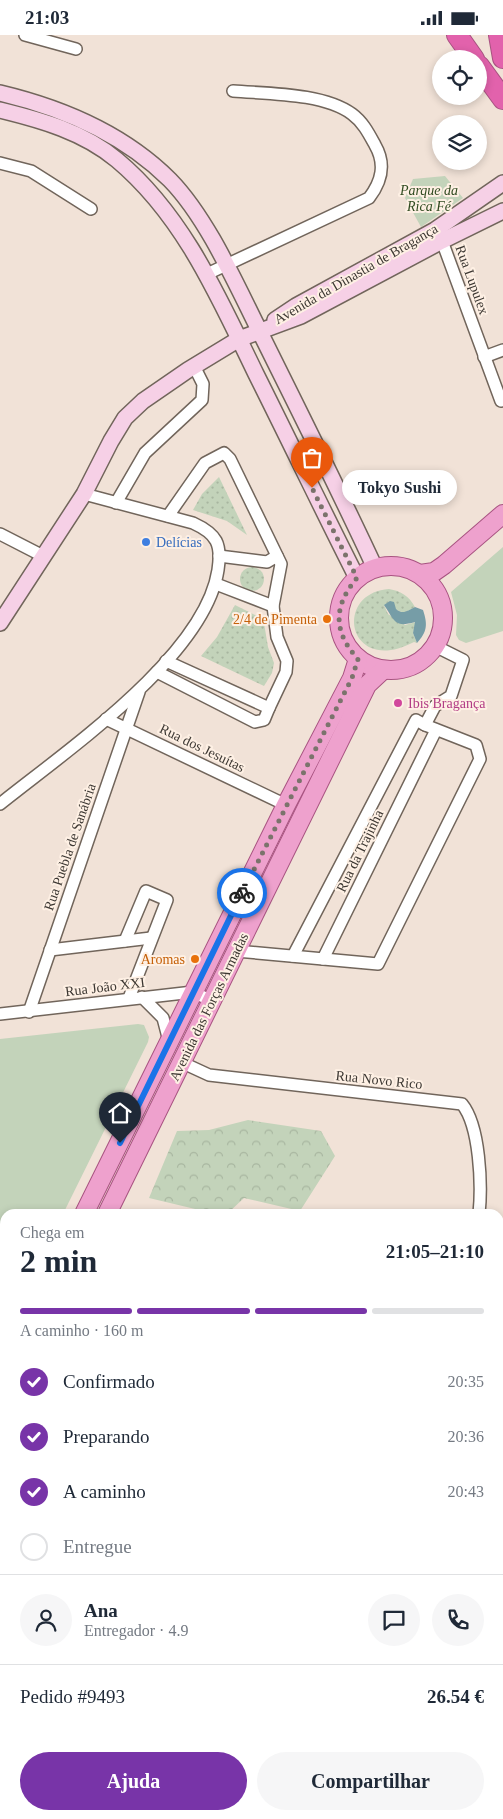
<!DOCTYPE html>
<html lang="pt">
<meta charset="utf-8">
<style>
:root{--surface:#fff;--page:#f6f6f7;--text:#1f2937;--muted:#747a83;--line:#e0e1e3;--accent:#7834a8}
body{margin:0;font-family:Georgia,serif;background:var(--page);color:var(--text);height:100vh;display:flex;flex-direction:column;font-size:19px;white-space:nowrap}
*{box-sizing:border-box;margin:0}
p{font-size:16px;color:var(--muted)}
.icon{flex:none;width:28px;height:28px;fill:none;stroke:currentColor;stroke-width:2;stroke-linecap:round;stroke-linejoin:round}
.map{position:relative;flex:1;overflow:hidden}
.sheet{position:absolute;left:0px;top:1174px;width:504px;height:611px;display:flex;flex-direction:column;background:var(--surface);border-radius:15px 15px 0 0;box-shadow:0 2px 8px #0003}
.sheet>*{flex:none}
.tools{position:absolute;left:432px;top:15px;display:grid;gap:10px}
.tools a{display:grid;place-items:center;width:55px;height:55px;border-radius:50%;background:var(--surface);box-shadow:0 2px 8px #0003;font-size:25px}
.pin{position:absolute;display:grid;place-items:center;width:42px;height:42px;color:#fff;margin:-51px -21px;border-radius:50% 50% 50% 0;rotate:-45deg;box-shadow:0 0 5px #0007}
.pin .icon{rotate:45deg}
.courier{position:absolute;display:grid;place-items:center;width:50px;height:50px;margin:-25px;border:4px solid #1a73e8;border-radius:50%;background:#fff;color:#222;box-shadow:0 1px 6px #0007}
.bubble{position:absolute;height:35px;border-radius:18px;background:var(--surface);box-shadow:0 2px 8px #0003;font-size:16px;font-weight:600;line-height:35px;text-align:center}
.head em{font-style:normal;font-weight:600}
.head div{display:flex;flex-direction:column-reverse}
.head{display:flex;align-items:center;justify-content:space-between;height:85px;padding:0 20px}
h1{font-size:32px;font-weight:600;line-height:38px}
.bar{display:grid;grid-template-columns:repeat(4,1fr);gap:8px 5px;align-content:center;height:60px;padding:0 20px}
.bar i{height:6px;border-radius:4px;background:var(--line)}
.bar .current{background:var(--accent)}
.bar p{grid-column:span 4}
.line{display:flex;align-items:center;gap:12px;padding:0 20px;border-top:1px solid var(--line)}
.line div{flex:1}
.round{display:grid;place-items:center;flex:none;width:52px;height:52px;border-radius:26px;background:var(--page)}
ol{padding:0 20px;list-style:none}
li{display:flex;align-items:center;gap:15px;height:55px}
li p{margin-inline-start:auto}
li .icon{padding:5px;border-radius:50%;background:var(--accent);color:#fff;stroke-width:4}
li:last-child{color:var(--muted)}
li i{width:28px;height:28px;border:2px solid var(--line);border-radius:50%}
.button{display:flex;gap:10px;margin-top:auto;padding:10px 20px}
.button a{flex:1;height:58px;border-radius:30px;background:var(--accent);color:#fff;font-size:20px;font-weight:600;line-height:58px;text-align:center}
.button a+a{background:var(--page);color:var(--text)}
.status{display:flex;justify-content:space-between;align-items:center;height:35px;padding:0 25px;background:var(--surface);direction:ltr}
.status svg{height:14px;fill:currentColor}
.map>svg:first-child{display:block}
.grass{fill:url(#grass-dots)}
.forest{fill:url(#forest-crowns)}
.park{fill:#c3d3ba}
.water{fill:#769da7}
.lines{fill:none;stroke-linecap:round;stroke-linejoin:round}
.street-casing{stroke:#71655b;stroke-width:14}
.secondary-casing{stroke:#71655b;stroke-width:18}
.primary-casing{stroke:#a85381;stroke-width:20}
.highway-casing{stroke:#a85381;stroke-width:22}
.street{stroke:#fff;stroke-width:11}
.secondary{stroke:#f6d0e6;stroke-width:15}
.primary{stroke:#eea1cd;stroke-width:18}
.highway{stroke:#e262ac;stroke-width:20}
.done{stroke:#7b736c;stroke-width:5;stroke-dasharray:0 9}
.route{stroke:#1a73e8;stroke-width:6}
.shop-dot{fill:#3f7fe0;stroke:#fef0e4;stroke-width:2}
.food-dot{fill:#e8710a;stroke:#fef0e4;stroke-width:2}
.hotel-dot{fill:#d1479c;stroke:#fef0e4;stroke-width:2}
.labels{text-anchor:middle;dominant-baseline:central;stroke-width:4;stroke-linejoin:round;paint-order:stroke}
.park-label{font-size:14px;font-style:italic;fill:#304b20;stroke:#fef0e4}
.street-label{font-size:14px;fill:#3c3732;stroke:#fef0e4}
.shop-label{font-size:14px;fill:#366cbe;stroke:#fef0e4;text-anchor:start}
.food-label{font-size:14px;fill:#c56008;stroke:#fef0e4;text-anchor:end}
.hotel-label{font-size:14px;fill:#b23c85;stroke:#fef0e4;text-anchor:start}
</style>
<div class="status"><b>21:03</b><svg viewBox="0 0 49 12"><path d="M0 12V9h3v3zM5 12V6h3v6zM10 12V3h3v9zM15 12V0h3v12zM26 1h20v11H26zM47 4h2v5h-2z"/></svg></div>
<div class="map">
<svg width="503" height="1784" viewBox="0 0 503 1784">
<defs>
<pattern id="grass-dots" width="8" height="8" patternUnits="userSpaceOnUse" patternTransform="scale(1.25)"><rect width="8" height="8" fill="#c3d3ba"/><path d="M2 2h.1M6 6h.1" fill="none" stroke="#a8b6a0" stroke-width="1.8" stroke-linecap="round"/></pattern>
<pattern id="forest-crowns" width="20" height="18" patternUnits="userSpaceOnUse" patternTransform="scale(1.25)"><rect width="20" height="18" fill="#c3d3ba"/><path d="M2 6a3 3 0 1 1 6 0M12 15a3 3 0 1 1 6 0" fill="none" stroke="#a8b6a0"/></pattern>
</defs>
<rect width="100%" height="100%" fill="#f1e2d7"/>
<g class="grass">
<polygon points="219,442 247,500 227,486 193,475 202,459"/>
<circle cx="252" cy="544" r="12"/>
<path d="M 389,554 C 401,556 409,561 415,572 L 404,578 L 384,570 L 388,579 L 405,590 L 416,587 L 413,598 L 417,608 L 414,607 C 348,642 332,558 389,554 Z"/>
<polygon points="235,570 261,583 264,588 268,612 274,628 272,638 264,651 201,621 217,602"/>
</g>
<polygon class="forest" points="248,1085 321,1096 335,1121 300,1176 244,1163 227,1179 216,1179 149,1163 177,1096 209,1095"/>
<g class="park">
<polygon points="445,141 463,163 421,192 405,163 413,144"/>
<polygon points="503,512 503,596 466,608 459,605 456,600 457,580 451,557"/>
<polygon points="138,989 144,990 149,1002 148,1007 63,1179 5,1179 4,1261 0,1258 0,1004"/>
</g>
<path class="water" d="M 390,566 L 394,567 L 396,574 C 403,580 407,576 415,572 L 423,575 C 428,590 427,597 417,608 L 413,598 L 415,587 C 394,593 395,586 384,570 Z"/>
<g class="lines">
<g class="street-casing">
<g id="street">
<polyline points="25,0 76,14"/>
<polyline points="0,128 31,136 91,174"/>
<polyline points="442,206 501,366"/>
<path d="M 207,239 L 369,163 C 382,146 386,129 375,110 C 369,99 363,87 352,79 C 323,58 269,59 233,56"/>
<polyline points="484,322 503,315"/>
<polyline points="116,468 145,418 202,365 203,349 194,331"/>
<polyline points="168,481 205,428 224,418 230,424 281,529 273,571 277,602 287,626 286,637 269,673"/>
<polyline points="0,499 43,521"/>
<polyline points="219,521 267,527 277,521"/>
<polyline points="216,549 273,571"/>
<polyline points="157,637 255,687 264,685 269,673 166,626"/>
<polyline points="106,684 286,770"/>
<path d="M 0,769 C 66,716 205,621 218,535 C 222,509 217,499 193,488 L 84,459"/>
<polyline points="125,906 146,856 167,865 129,963"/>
<polyline points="50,915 151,903"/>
<polyline points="236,916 378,929 480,724 476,710 425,690 435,671 451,661 463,625 435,611"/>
<polyline points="293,921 416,685 425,690"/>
<polyline points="323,924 436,695"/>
<polyline points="142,962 163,983 169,1006"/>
<polyline points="29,977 139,657"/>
<polyline points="0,979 193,957 212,966"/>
<path d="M 183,1028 L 209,1040 L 462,1069 C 480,1091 482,1150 479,1179"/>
<polyline points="0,1279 5,1281"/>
<polyline points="499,1280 503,1287"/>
<polyline points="499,1486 503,1484"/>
<polyline points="0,1512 5,1501"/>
<polyline points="0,1640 5,1638"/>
<polyline points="499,1684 503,1680"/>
<polyline points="0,1736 4,1745"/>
<polyline points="377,1784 384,1780"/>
</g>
</g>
<g class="secondary-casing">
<g id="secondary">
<path d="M 0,58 C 63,73 124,99 170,145 C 207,183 235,247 259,295 C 298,374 338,453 375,533"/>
<path d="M 0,75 C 41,85 84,97 117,125 C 184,181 219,263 256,339 C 290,407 323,476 357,543"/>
<polyline points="275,285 296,271 435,195 503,148"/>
<polyline points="0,588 84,459 111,406 125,383 143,366 188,335 239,304 301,281 442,206 503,176"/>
<polyline points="368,1780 370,1784"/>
</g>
</g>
<g class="primary-casing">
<g id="primary">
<circle cx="391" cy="583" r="52"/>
<polyline points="420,539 434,537 444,530 503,479"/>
<polyline points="84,1179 286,770 352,643 358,624"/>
<polyline points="107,1179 367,650 383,635"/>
<polyline points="5,1307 5,1320"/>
<polyline points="0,1348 5,1338"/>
<polyline points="0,1396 5,1385"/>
</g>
</g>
<g class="highway-casing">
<g id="highway">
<polyline points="457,0 474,24"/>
<polyline points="499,0 503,23"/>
<polyline points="479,31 503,64"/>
</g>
</g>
<use href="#street" class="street"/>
<use href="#secondary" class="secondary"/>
<use href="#primary" class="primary"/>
<use href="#highway" class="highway"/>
</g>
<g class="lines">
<path class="done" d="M 242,858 L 352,643 L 358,624 C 333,597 333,571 357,543 L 312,453"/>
<polyline class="route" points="120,1108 242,858"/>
</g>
<circle class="shop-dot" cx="146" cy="507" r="5"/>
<g class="food-dot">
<circle cx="327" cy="584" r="5"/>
<circle cx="195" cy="924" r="5"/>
</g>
<circle class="hotel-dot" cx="398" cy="668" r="5"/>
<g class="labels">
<g class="park-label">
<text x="429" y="155">Parque da<tspan x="429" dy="16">Rica Fé</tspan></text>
</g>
<g class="street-label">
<text transform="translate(356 239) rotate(-30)">Avenida da Dinastia de Bragança</text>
<text transform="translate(472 245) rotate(70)">Rua Lupulex</text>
<text transform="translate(202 713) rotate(26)">Rua dos Jesuítas</text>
<text transform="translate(70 812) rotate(-71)">Rua Puebla de Sanábria</text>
<text transform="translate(360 816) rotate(-64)">Rua da Trajinha</text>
<text transform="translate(105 952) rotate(-7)">Rua João XXI</text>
<text transform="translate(209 972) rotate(-64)">Avenida das Forças Armadas</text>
<text transform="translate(379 1045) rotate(6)">Rua Novo Rico</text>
</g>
<g class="shop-label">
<text x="156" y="507">Delícias</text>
</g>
<g class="food-label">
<text x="317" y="584">2/4 de Pimenta</text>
<text x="185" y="924">Aromas</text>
</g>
<g class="hotel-label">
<text x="408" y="668">Ibis Bragança</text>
</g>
</g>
</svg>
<div class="tools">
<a><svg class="icon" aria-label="locate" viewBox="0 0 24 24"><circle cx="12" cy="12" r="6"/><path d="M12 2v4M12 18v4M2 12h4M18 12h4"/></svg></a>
<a><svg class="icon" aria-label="layers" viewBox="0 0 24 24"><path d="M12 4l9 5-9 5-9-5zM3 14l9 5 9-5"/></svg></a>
</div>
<div class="pin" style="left:312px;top:453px;background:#ea580c"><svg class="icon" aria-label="bag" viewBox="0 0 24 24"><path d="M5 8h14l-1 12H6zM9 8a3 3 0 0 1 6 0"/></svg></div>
<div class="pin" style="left:120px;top:1108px;background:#1f2937"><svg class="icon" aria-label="home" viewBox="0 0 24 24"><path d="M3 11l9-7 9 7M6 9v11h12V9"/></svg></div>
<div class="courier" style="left:242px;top:858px"><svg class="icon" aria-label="bike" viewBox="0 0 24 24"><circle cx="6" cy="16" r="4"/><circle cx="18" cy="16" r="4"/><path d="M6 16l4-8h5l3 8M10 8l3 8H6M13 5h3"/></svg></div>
<div class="bubble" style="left:342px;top:435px;width:115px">Tokyo Sushi</div>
<section class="sheet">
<div class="head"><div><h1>2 min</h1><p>Chega em</p></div><em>21:05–21:10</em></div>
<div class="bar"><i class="current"></i><i class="current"></i><i class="current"></i><i></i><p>A caminho · 160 m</p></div>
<ol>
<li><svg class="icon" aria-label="check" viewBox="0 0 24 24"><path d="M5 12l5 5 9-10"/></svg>Confirmado<p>20:35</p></li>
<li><svg class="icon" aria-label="check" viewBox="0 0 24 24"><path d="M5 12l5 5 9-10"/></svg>Preparando<p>20:36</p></li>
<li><svg class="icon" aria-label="check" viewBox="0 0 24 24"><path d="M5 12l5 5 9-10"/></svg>A caminho<p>20:43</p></li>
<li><i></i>Entregue</li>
</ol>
<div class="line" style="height:90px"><a class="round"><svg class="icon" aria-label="person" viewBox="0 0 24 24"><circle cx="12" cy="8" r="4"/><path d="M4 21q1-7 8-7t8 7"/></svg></a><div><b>Ana</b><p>Entregador · 4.9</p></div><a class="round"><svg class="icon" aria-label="chat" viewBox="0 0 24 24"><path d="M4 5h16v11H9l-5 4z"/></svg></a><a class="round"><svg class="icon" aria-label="phone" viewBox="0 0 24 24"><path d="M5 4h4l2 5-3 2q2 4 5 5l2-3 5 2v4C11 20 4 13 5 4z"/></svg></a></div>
<div class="line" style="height:65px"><div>Pedido #9493</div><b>26.54 €</b></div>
<div class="button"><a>Ajuda</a><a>Compartilhar</a></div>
</section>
</div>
